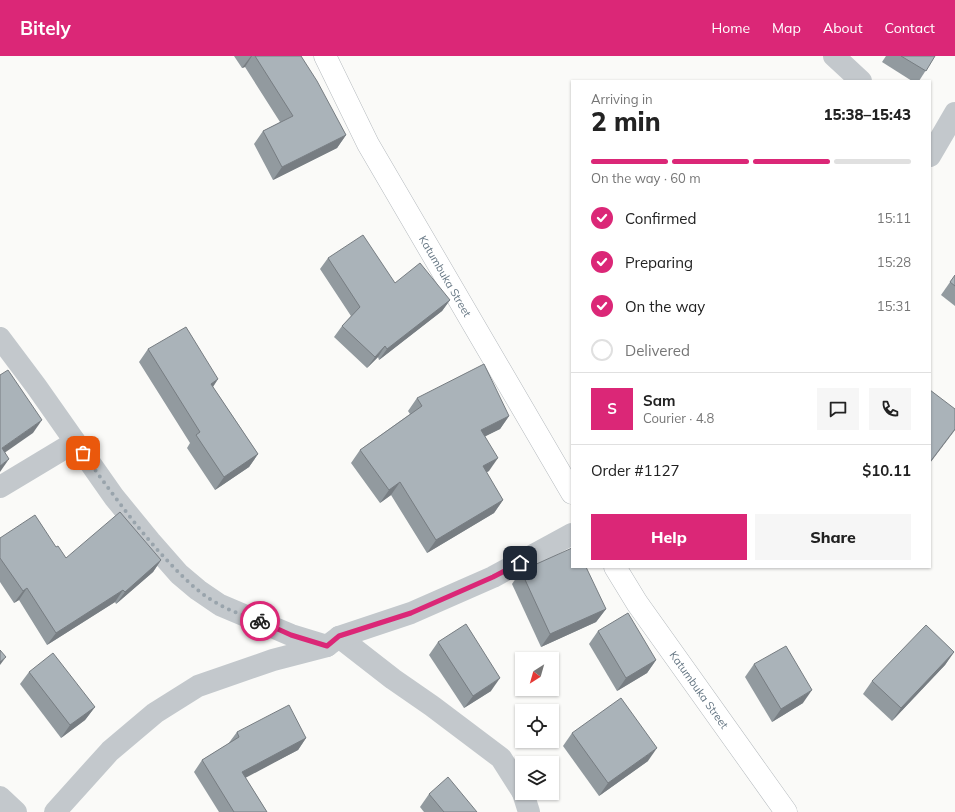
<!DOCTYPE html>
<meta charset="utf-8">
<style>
:root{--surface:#fff;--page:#f6f6f6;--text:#222;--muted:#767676;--line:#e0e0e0;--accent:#db2777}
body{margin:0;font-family:Mulish,sans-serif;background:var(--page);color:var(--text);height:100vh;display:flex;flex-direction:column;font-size:15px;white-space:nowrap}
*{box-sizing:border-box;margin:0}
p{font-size:13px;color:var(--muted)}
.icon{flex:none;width:22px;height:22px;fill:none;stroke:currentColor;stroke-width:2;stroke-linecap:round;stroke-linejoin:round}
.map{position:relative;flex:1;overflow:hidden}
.side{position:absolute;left:571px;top:24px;width:360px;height:488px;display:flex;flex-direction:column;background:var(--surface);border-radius:0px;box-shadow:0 1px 3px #0004}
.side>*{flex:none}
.needle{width:26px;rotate:217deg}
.tools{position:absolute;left:515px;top:596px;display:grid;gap:8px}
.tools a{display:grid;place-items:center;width:44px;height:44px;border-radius:0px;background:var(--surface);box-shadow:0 1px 3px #0004;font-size:20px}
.pin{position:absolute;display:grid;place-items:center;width:34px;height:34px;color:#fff;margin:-17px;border-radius:8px;box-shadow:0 2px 6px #0006}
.courier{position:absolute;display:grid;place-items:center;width:40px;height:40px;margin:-20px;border:3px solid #db2777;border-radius:50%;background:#fff;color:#222;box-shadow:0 1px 5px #0007}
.head em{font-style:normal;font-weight:800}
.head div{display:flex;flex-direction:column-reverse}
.head{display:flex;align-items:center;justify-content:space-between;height:68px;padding:0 20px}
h1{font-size:26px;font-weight:800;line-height:30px}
.bar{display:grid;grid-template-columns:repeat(4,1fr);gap:6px 4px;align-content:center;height:48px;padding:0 20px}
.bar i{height:5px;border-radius:3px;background:var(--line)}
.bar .active{background:var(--accent)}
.bar p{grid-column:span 4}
.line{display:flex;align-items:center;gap:10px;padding:0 20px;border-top:1px solid var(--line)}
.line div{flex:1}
.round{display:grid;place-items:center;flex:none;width:42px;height:42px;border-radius:0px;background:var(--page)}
ol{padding:0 20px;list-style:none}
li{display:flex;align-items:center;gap:12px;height:44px}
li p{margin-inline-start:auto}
li .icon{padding:4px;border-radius:50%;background:var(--accent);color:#fff;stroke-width:4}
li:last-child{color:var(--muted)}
li i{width:22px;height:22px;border:2px solid var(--line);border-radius:50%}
.button{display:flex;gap:8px;margin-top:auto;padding:8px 20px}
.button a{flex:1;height:46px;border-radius:0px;background:var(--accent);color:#fff;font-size:16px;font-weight:800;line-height:46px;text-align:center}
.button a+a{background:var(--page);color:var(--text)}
header{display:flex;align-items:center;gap:24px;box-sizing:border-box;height:56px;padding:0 20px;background:var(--accent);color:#fff}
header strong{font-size:19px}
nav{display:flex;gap:22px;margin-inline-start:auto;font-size:14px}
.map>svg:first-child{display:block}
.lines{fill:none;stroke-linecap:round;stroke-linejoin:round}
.major-casing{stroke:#b5babe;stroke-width:23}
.minor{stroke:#c3c8cc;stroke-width:22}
.major{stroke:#fff;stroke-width:22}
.wall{fill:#929a9f}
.shaded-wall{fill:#777d82}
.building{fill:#aab3b9;stroke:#777d82}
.done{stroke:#99a4ac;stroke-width:4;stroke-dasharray:0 7.2}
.route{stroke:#db2777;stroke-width:5}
.labels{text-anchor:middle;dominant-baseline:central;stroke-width:4;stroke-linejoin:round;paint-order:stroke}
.street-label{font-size:11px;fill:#657683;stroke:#fff}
</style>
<header>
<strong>Bitely</strong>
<nav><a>Home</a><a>Map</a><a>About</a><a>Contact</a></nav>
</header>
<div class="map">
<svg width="955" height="756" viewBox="0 0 955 756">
<rect width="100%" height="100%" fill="#fafaf8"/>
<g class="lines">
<g class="major-casing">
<g id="major">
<path id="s1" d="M 325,0 L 368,88 L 572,437"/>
<path id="s2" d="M 615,511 L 637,547 L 786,756"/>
</g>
</g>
<g class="minor">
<polyline points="834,0 861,25"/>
<polyline points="930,100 955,57"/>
<polyline points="0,282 36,330 114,441 150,485 179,518 198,534 220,549 291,579 327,590"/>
<polyline points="0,431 75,386"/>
<polyline points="339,581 393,623 432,650 501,702 522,735"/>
<polyline points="523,737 529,756"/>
<polyline points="0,741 16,756"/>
<polyline points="55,756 110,695 155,657 198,630 273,604 327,590 339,581 411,557 493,521 572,478"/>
</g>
<use href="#major" class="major"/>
</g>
<g class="wall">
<polygon points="234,0 301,0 346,79 337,92 273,124 254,88 263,75 280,66 245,11 242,12"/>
<polygon points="886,0 935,0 919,25 912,25 882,6"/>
<polygon points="328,202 395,227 450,244 442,255 379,304 378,301 367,312 334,281 342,270 351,260 320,213"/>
<polygon points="955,219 955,250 941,239"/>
<polygon points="148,293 218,323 213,331 258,398 249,411 215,434 187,392 190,387 139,306"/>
<polygon points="417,342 509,360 500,373 485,380 489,415 486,416 503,444 494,457 427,497 391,439 380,447 351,407 360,394 410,358 408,355"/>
<polygon points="0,482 56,491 66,502 161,504 153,516 116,548 115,546 47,589 19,544 14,547 0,526"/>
<polygon points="521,515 606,553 596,566 541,591 512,528"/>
<polygon points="598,575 656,604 647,617 617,635 589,588"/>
<polygon points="438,586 491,635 464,652 429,599"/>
<polygon points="954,596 945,609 892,665 863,638 872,625"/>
<polygon points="754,608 803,647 772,666 745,621"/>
<polygon points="29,616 95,651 85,664 61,682 20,628"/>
<polygon points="237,676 306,682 298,694 245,721 267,756 219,756 194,716 202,704 228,688"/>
<polygon points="572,677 648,705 599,740 563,690"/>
<polygon points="429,738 477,756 424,756 420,751"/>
</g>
<g class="shaded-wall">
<polygon points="251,0 252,0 245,11 242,12"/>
<polygon points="346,79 337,92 273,124 282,111"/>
<polygon points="450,244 442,255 379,304 387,293"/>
<polygon points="385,290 378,301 367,312 375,301"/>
<polygon points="218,323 209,336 211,328"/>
<polygon points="509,360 500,373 472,387 481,374"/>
<polygon points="42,364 33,377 0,400 2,392"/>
<polygon points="955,373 955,374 930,407 930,406"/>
<polygon points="258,398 249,411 215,434 224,421"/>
<polygon points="498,402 489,415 474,423 483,410"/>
<polygon points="9,403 0,416 0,410"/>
<polygon points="400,426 391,439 380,447 389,434"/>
<polygon points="503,444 494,457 427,497 436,484"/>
<polygon points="161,504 153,516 116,548 125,536"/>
<polygon points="27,532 19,544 14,547 23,535"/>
<polygon points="123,534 115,546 47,589 56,577"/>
<polygon points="606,553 596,566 541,591 550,578"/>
<polygon points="954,596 945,609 892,665 901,652"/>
<polygon points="6,601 0,609 0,606"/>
<polygon points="656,604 647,617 617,635 626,622"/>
<polygon points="500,622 491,635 464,652 473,640"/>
<polygon points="812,634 803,647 772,666 781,653"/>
<polygon points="95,651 85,664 61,682 70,669"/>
<polygon points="306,682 298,694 234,728 242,716"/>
<polygon points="657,692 648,705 599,740 608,727"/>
</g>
<g class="building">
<polygon points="255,0 301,0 317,25 346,79 282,111 263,75 293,60"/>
<polygon points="901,0 935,0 926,15"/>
<polygon points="363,179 395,227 420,207 450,244 387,293 385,290 375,301 342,270 360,251 328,202"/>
<polygon points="955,219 955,230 950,226"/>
<polygon points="186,271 218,323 211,328 258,398 224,421 196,379 200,376 148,293"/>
<polygon points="484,308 509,360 481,374 498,402 483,410 503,444 436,484 400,426 389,434 360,394 422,350 417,342"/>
<polygon points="8,314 42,364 2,392 9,403 0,410 0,319"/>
<polygon points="930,334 955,353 955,373 930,406"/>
<polygon points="120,456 161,504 125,536 123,534 56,577 27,532 23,535 0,502 0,482 35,459 56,491 58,490 66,502"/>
<polygon points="572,492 572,511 586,511 606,553 550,578 521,515"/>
<polygon points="628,557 656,604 626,622 598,575"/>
<polygon points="466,568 500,622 473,640 438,586"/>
<polygon points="926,569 954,596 901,652 872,625"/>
<polygon points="786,590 812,634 781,653 754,608"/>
<polygon points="0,594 6,601 0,606"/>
<polygon points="53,597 95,651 70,669 29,616"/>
<polygon points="621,642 657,692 608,727 572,677"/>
<polygon points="289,649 306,682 242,716 267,756 234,756 202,704 239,681 237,676"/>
<polygon points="448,721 477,756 444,756 429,738"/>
</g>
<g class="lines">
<path class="done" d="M 83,397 C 108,432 133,467 162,499 C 179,517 197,537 220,549 C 232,556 247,560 260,565"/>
<polyline class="route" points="260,565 291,579 327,590 339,580 411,557 493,521 520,507"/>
</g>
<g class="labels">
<g class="street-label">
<text stroke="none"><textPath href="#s1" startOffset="251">Katumbuka Street</textPath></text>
<text stroke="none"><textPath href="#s2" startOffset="149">Katumbuka Street</textPath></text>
</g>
</g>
</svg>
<div class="tools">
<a><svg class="needle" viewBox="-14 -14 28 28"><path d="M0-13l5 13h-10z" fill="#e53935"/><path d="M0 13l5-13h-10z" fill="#767676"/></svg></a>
<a><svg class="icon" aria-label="locate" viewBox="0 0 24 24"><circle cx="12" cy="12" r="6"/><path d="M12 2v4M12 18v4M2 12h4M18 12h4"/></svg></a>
<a><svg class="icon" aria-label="layers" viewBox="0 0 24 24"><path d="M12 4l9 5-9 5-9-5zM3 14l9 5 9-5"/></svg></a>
</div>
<div class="pin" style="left:83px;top:397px;background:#ea580c"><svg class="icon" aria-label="bag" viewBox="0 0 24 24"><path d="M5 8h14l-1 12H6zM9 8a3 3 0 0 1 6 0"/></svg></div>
<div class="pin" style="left:520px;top:507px;background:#1f2937"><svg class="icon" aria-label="home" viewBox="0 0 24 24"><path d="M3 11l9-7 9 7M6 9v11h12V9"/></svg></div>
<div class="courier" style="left:260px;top:565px"><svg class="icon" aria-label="bike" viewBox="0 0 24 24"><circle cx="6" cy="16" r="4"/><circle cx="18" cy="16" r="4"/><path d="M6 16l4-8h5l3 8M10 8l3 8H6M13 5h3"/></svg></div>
<section class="side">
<div class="head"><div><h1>2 min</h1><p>Arriving in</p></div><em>15:38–15:43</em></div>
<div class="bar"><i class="active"></i><i class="active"></i><i class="active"></i><i></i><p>On the way · 60 m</p></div>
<ol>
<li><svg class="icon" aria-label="check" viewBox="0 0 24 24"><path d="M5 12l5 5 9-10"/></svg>Confirmed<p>15:11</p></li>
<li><svg class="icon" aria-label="check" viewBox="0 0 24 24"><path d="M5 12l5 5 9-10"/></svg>Preparing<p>15:28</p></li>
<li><svg class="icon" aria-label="check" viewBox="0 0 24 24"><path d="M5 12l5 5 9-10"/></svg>On the way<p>15:31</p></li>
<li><i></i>Delivered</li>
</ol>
<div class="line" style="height:72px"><b class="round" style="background:var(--accent);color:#fff">S</b><div><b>Sam</b><p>Courier · 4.8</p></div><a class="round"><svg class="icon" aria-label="chat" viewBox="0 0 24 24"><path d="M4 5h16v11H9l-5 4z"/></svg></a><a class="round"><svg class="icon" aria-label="phone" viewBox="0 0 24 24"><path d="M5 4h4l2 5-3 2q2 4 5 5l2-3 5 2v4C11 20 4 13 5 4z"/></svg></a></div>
<div class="line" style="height:52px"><div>Order #1127</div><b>$10.11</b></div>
<div class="button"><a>Help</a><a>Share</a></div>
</section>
</div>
